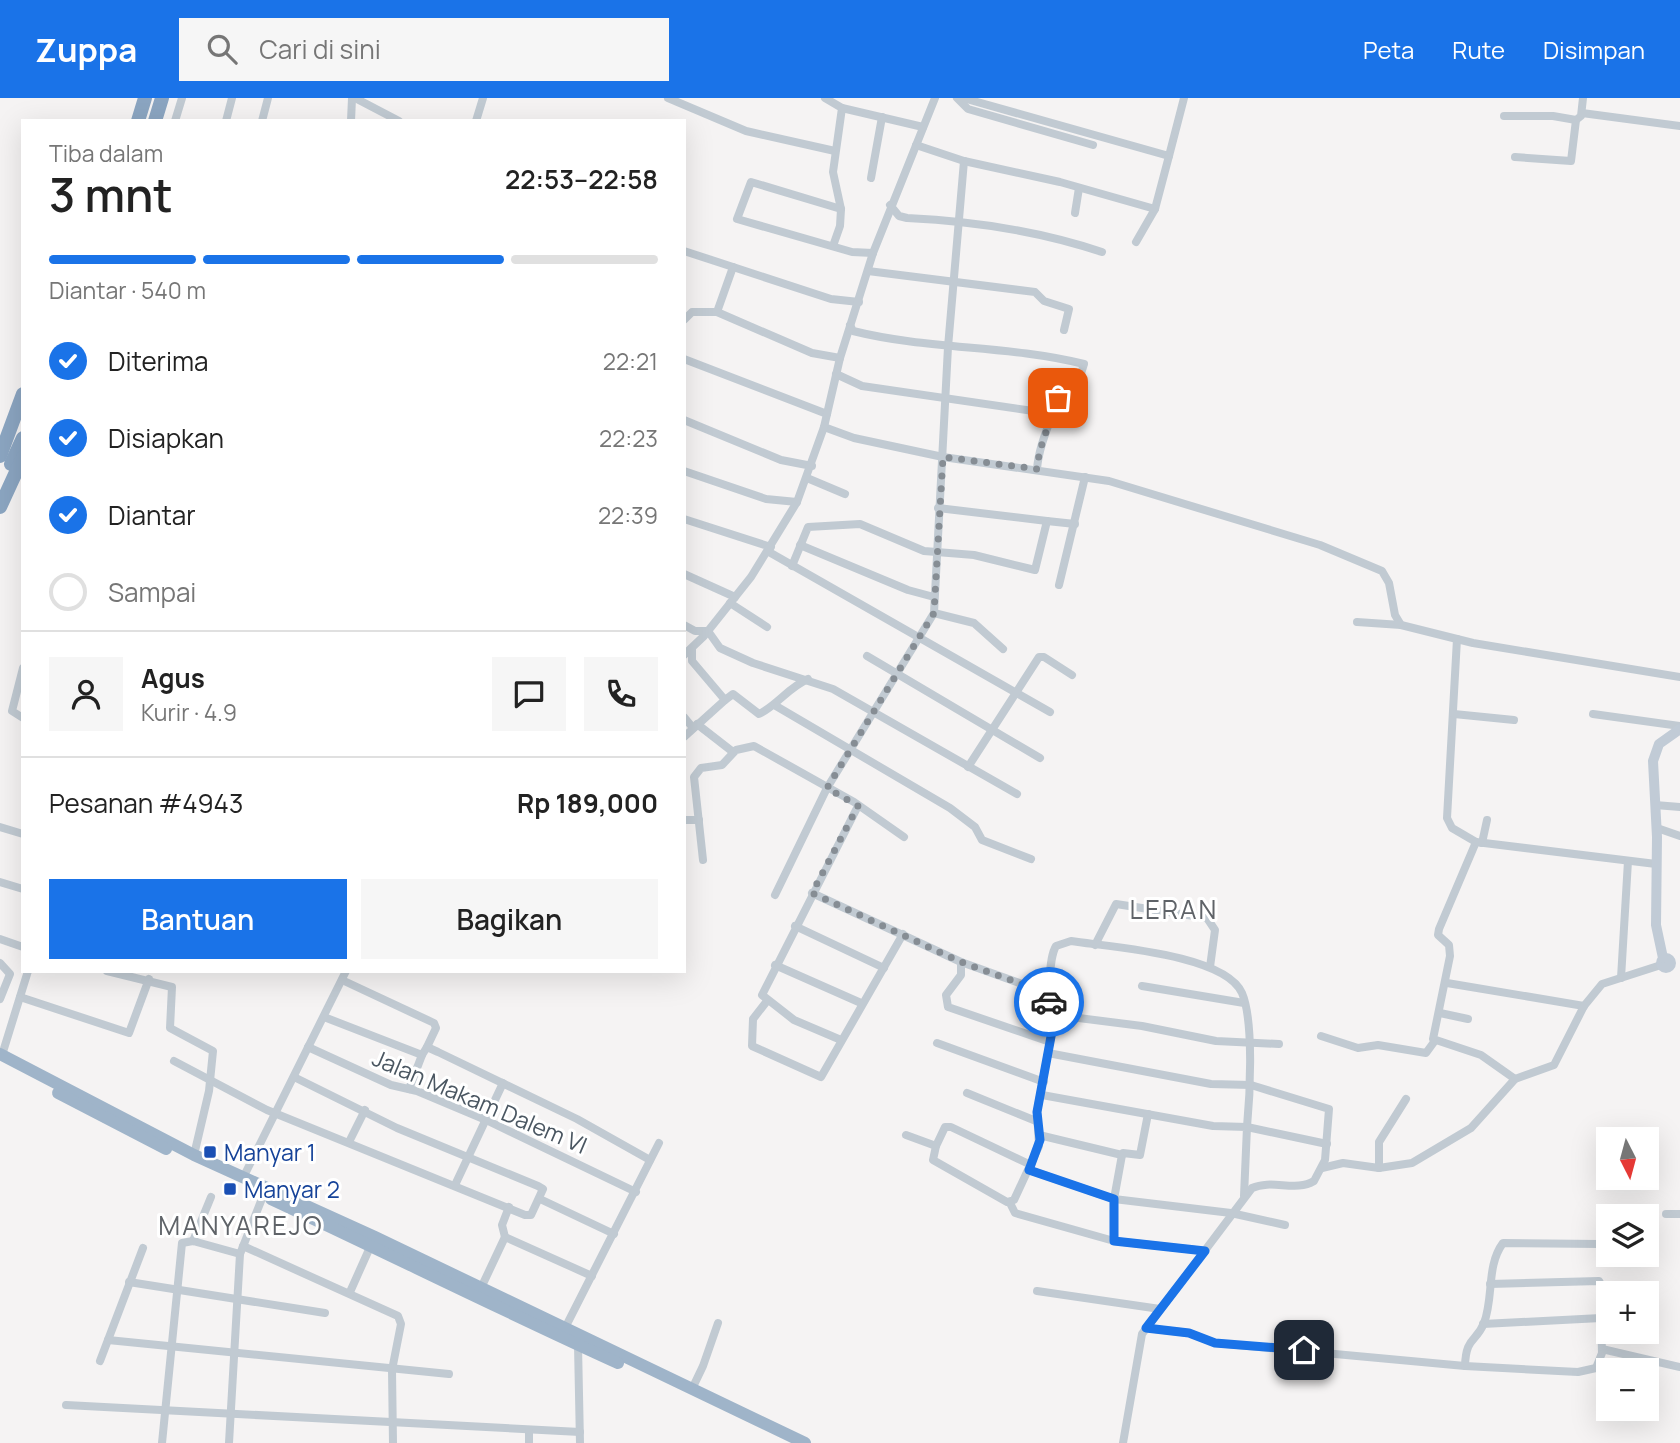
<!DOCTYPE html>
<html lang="id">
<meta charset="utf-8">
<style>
:root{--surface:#fff;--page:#f6f6f6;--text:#222;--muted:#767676;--line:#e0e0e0;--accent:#1a73e8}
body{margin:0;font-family:Manrope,sans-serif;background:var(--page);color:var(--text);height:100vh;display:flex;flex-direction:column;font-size:26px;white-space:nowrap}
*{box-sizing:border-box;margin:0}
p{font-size:23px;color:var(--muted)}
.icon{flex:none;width:38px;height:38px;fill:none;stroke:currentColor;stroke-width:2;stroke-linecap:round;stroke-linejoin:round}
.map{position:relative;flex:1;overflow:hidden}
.sheet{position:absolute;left:21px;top:21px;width:665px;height:854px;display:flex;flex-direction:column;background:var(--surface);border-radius:0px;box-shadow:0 7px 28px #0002}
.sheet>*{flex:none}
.needle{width:46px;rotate:174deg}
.fabs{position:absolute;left:1596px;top:1029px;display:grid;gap:14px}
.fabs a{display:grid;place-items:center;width:63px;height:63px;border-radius:0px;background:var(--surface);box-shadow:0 7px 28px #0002;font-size:35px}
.pin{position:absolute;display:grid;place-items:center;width:60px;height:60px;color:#fff;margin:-30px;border-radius:14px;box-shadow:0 4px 10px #0006}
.courier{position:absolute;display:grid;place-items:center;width:70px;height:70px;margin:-35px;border:5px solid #1a73e8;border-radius:50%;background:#fff;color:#222;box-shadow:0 2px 9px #0007}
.head em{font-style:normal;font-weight:600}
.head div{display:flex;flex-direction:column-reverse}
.head{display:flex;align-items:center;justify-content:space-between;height:119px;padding:0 28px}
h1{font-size:46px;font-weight:600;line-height:52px}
.bar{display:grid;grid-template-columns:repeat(4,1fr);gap:10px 7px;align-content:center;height:84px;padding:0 28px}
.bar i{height:9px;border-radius:5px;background:var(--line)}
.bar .active{background:var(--accent)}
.bar p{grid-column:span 4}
.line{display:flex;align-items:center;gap:18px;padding:0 28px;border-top:2px solid var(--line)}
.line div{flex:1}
.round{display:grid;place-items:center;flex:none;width:74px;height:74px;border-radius:0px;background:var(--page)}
ol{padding:0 28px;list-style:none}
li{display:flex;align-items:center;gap:21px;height:77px}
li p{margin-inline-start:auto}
li .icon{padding:7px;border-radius:50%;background:var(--accent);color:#fff;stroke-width:4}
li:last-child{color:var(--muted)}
li i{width:38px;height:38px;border:4px solid var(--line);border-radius:50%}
.action{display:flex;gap:14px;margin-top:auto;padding:14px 28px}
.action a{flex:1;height:80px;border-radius:0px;background:var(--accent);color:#fff;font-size:28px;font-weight:600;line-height:80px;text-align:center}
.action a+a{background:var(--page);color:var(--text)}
header{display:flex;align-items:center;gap:42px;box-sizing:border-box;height:98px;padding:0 35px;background:var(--accent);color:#fff}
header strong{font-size:33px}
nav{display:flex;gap:38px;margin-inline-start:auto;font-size:24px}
.search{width:490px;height:63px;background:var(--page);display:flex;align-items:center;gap:18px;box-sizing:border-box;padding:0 24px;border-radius:0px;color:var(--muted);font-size:26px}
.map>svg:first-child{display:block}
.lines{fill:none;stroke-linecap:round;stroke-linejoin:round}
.minor{stroke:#c1cad2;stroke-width:8}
.secondary{stroke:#c1cbd6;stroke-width:10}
.trunk{stroke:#9fb4c9;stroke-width:12}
.motorway{stroke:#8ba5c1;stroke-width:14}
.done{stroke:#868d94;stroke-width:7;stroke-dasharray:0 12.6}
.route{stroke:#1a73e8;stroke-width:9}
.transit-dot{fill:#1a4fb4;stroke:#fff;stroke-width:2.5}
.labels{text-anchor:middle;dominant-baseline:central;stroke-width:6;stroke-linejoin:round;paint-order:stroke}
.street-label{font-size:23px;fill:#4a5661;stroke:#fff}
.transit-label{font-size:23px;fill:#164399;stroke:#fff;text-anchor:start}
.quarter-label{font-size:26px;letter-spacing:2px;fill:#5f6368;stroke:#fff}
</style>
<header>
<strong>Zuppa</strong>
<div class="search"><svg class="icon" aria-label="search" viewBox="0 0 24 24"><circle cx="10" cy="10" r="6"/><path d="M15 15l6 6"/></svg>Cari di sini</div>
<nav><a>Peta</a><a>Rute</a><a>Disimpan</a></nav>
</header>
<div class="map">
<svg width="1680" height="1345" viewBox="0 0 1680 1345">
<rect width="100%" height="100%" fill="#f5f3f3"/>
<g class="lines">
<g class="minor">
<polyline points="355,0 399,23"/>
<polyline points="668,0 746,33 835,53"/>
<polyline points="825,0 842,10 833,74 841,111 840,128 833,148"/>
<polyline points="957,0 968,11 1093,47"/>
<polyline points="963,0 1169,58 1155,111 1136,144"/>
<polyline points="842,10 923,29"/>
<polyline points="1582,15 1680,28"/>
<polyline points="1504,18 1553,18 1576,22 1581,18 1583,0"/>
<polyline points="175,23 182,0"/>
<polyline points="226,23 232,0"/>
<polyline points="262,23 268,0"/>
<polyline points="351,23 352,0"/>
<polyline points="476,23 483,0"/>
<polyline points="916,47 964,63 1060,84 1155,111"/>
<polyline points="1169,58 1184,0"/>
<polyline points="1515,59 1571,63 1576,22"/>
<polyline points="871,80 882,19"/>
<path d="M 890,107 L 899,118 L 907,120 C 973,123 1039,133 1102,154"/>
<polyline points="841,111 751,84 737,121 852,154 873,155"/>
<polyline points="1075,115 1079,90"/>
<polyline points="684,153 831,201 859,204"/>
<polyline points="868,173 1035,194 1044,203 1069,211 1064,232"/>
<polyline points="717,214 733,169"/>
<polyline points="684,222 692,214 717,214 812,255 840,260"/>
<path d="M 850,227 L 853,233 C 929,252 1008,247 1084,266 L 1077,288 L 1058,299 C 1051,323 1039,346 1037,371"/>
<polyline points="684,261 827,316"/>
<polyline points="836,276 862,288 1054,316"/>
<polyline points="684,322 781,362 812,368"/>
<polyline points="824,329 854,340 943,359 1109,383 1320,447 1382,473 1389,485 1395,517 1401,527 1473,545 1680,579"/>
<polyline points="684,373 766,401 797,404"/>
<polyline points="807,380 845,396"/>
<polyline points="684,421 771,449"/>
<polyline points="1047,423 1075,426"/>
<polyline points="800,447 908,492 934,499"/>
<polyline points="769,454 1050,614"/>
<polyline points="792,468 808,429 860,426 924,453 974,457 1035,472 1047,423 938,410"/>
<polyline points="684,476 735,499"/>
<polyline points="1059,487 1085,379"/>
<polyline points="730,505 767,529"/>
<polyline points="934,515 974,525 1003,551"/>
<polyline points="1357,524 1401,527"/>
<polyline points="684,527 695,533 708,533 720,550 753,565 833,591 1017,696"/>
<polyline points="1457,541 1447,720 1452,730 1476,744 1439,831 1438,837 1449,847 1450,858 1433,941 1481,957 1515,981"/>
<path d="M 692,551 L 692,563 L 725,602 L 733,596 L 759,616 C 776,608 789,589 808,581"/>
<polyline points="684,557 704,538 751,479 797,404 824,329 840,260 873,155 935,0"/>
<polyline points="867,558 1040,660"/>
<polyline points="23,570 12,613 23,620"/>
<polyline points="776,608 950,710 975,729 982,742 1031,761"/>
<polyline points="1454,616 1514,622"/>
<polyline points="1593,616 1680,628"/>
<polyline points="684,619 693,630"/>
<polyline points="697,626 733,654"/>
<polyline points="684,639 725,602"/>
<polyline points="968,669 1039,559 1044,559 1072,577"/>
<polyline points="1655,707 1680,709"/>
<polyline points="684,722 699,722"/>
<polyline points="0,729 23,736"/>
<polyline points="1657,730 1680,738"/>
<polyline points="1476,744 1656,766"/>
<polyline points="1482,745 1487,722"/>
<polyline points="703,762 694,679 701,670 722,667 736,652 754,648 854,704 904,739"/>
<polyline points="0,784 23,791"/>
<polyline points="812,795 961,864 1050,896"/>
<polyline points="775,797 827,690 934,515 948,249 964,63"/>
<polyline points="795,828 884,870"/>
<polyline points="0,841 23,849"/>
<polyline points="1095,847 1116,806 1207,820 1215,832 1210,869"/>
<polyline points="961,864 961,877 946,897 948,909 1050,944"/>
<polyline points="0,865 10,876 0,901"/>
<polyline points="775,867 861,905"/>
<polyline points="107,873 172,889 170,930 213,953 209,993 194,1057"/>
<polyline points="1621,880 1628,763"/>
<polyline points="342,882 434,925 436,930 427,949"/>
<polyline points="1447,885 1584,908"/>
<polyline points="1142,888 1244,905"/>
<polyline points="20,899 129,935 149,881"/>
<polyline points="767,903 753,921 752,948 821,979 903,836"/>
<polyline points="1440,915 1468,921"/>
<polyline points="1055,917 1142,928 1216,943 1279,946"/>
<polyline points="324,919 422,957 427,949 438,954 577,1021 650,1062"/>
<polyline points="1321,938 1358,950 1378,947 1426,955 1434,944"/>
<polyline points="841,942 794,922 762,897 858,708"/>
<polyline points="937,945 1044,984"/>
<polyline points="308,949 391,987 417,993 486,1022 636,1094"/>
<path d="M 1048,955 L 1211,986 L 1251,987 L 1329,1011 L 1325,1062 L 1314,1083 C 1296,1094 1272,1081 1252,1090 L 1142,1236 L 1123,1345"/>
<polyline points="2,957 28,873"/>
<polyline points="174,963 267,1012 525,1117 531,1117 543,1091 538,1088 397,1030 294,979"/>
<polyline points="409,991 422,957"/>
<polyline points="967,995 1036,1023"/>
<polyline points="1042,997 1213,1028 1247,1029 1244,1098"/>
<polyline points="906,1037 936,1048 945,1029 951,1029 1031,1067"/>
<polyline points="1039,1037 1122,1057"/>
<polyline points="349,1044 365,1012"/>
<path d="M 936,1048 L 933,1062 L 1007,1104 L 1014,1102 L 1039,1048 L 1037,1014 L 1055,917 C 1046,909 1049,859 1056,848 L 1071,843 C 1109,849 1225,856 1242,895 C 1254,923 1250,998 1247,1029 L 1327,1046"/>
<polyline points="1322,1070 1343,1065 1379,1070 1412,1065 1471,1030 1515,981 1554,967 1584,908 1602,886 1661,867"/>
<polyline points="1379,1070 1379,1044 1406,1001"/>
<polyline points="1029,1072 1114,1101 1231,1115 1285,1127"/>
<polyline points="243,1080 346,873"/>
<polyline points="455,1087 503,985"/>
<polyline points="540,1101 614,1136"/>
<polyline points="1010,1105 1015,1115 1114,1143 1205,1153"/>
<polyline points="509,1109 502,1127 505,1139 592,1178"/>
<polyline points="1666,1116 1680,1116"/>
<polyline points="193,1143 211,1099"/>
<polyline points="1114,1143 1114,1101 1122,1057 1123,1055 1140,1057 1148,1016"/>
<polyline points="243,1148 398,1218 401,1226 392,1272 393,1345"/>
<polyline points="129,1184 325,1215"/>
<polyline points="481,1190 505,1139"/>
<polyline points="1037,1193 1160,1211"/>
<polyline points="350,1194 371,1147"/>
<polyline points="1483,1226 1601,1220"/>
<polyline points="565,1230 659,1045"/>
<polyline points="1146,1230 1189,1235 1215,1245 1465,1268 1578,1274 1596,1270 1602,1255 1601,1220 1605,1194 1599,1183 1490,1186"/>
<polyline points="108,1242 449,1276"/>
<polyline points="578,1247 580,1345"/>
<polyline points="1602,1251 1680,1269"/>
<polyline points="100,1263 143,1150"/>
<path d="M 1465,1268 C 1466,1238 1476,1245 1484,1225 C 1494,1199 1486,1168 1503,1145 L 1599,1146"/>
<polyline points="692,1291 703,1268 718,1225"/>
<polyline points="66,1307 580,1334"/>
<polyline points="162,1345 182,1145 193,1143 240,1156"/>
<polyline points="229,1345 240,1156 263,1098"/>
<polyline points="529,1345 529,1334"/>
</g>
<g class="secondary">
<circle cx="1666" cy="865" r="5"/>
<polyline points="1663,860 1656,827 1657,739 1653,663 1659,646 1680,631"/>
</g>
<g class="trunk">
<polyline points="0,956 194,1057 375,1139 805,1345"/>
<polyline points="58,995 166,1051"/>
<path d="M 271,1101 C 387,1155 501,1212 618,1265"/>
</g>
<g class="motorway">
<polyline points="138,23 145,0"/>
<polyline points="155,23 162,0"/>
<polyline points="0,358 23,296"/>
<polyline points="11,366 23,340"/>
<polyline points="0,409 23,359"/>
</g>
</g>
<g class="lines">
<path class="done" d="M 1049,904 L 1050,896 L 961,864 L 812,795 L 858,708 L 827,690 L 934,515 L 943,359 L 1037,371 C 1039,346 1051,324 1058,300"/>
<polyline class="route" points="1049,904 1050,914 1055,917 1037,1014 1040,1042 1029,1072 1114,1101 1114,1143 1205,1153 1146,1230 1189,1235 1215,1245 1304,1252"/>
</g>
<g class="transit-dot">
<rect x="203" y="1047" width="14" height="14" rx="3.5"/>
<rect x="223" y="1084" width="14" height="14" rx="3.5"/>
</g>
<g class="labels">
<g class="street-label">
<text transform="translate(480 1003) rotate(23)">Jalan Makam Dalem VI</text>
</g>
<g class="transit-label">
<text x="224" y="1054">Manyar 1</text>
<text x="244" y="1091">Manyar 2</text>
</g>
<g class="quarter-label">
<text x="1174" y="811">LERAN</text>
<text x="241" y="1127">MANYAREJO</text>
</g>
</g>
</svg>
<div class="fabs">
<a><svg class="needle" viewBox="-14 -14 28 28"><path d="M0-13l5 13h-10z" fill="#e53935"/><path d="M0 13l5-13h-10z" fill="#767676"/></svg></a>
<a><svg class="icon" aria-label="layers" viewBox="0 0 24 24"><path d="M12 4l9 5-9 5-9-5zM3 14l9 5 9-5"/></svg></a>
<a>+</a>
<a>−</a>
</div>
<div class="pin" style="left:1058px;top:300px;background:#ea580c"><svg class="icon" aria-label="bag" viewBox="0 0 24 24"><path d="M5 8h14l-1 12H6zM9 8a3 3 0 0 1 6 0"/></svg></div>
<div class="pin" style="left:1304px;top:1252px;background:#1f2937"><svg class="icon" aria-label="home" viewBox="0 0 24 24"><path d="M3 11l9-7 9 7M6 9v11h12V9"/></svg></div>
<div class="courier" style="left:1049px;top:904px"><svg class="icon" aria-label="car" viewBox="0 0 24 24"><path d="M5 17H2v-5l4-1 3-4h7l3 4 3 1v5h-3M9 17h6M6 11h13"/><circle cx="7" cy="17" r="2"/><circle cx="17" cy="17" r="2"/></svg></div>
<section class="sheet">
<div class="head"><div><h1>3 mnt</h1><p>Tiba dalam</p></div><em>22:53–22:58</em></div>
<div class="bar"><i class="active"></i><i class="active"></i><i class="active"></i><i></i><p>Diantar · 540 m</p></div>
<ol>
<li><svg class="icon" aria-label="check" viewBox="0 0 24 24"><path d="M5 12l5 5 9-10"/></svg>Diterima<p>22:21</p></li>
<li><svg class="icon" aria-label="check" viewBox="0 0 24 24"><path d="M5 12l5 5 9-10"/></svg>Disiapkan<p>22:23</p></li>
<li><svg class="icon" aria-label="check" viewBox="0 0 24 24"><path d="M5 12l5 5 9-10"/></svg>Diantar<p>22:39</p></li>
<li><i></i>Sampai</li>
</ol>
<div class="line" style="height:126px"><a class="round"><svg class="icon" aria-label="person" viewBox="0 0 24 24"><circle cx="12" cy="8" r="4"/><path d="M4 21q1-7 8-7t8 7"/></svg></a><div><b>Agus</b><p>Kurir · 4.9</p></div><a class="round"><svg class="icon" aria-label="chat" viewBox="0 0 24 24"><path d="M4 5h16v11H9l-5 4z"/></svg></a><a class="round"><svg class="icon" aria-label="phone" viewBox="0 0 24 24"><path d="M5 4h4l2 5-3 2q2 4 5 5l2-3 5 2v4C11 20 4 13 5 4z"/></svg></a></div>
<div class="line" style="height:91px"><div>Pesanan #4943</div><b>Rp 189,000</b></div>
<div class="action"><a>Bantuan</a><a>Bagikan</a></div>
</section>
</div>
